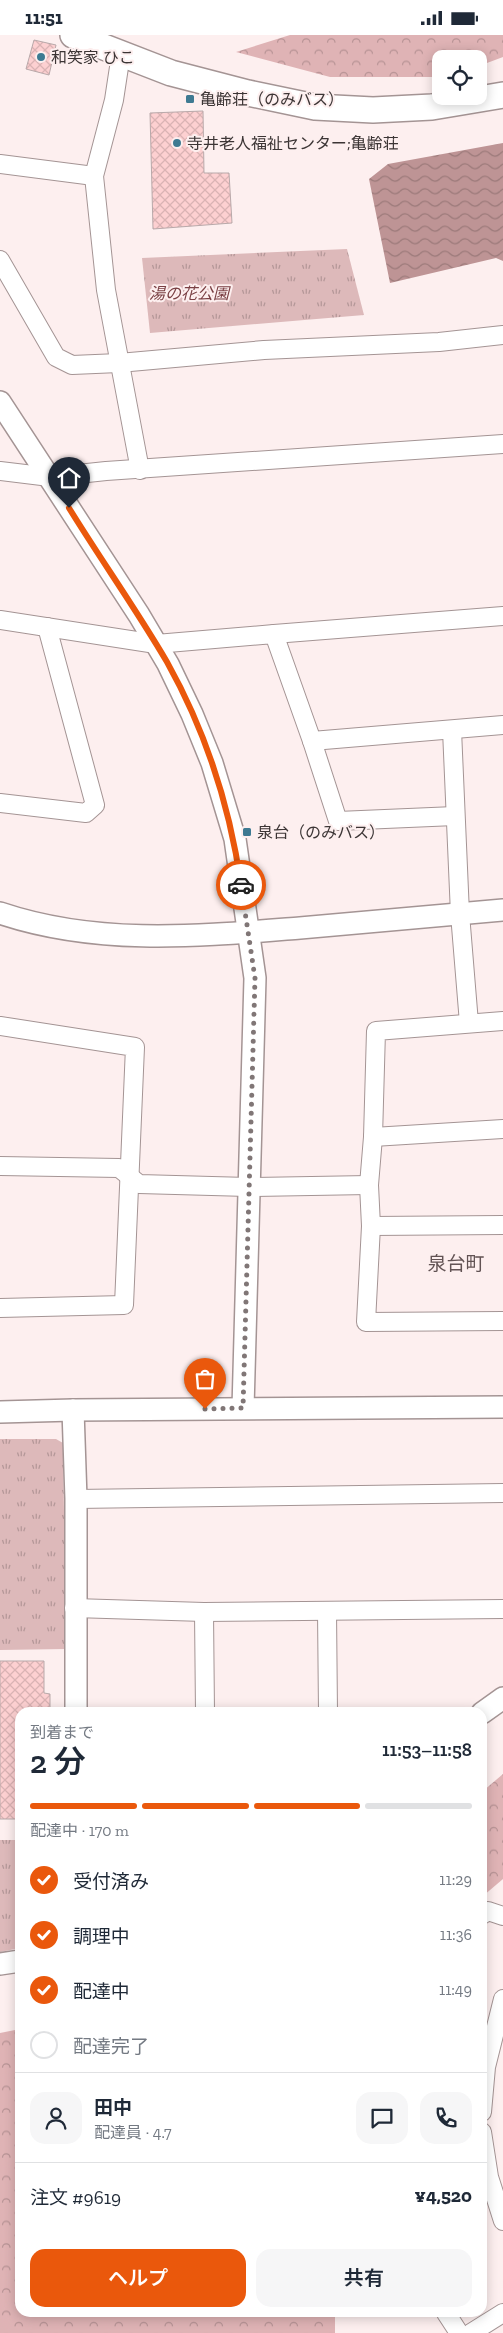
<!DOCTYPE html>
<html lang="ja">
<meta charset="utf-8">
<style>
:root{--surface:#fff;--page:#f6f6f7;--text:#1f2937;--muted:#747a83;--line:#e0e1e3;--accent:#ea580c}
body{margin:0;font-family:"Zilla Slab","Noto Sans JP",serif;background:var(--page);color:var(--text);height:100vh;display:flex;flex-direction:column;font-size:19px;white-space:nowrap}
*{box-sizing:border-box;margin:0}
p{font-size:16px;color:var(--muted)}
.icon{flex:none;width:28px;height:28px;fill:none;stroke:currentColor;stroke-width:2;stroke-linecap:round;stroke-linejoin:round}
.map{position:relative;flex:1;overflow:hidden}
.details{position:absolute;left:15px;top:1672px;width:472px;height:610px;display:flex;flex-direction:column;background:var(--surface);border-radius:15px;box-shadow:0 2px 12px #0003}
.details>*{flex:none}
.fabs{position:absolute;left:432px;top:15px;display:grid;gap:10px}
.fabs a{display:grid;place-items:center;width:55px;height:55px;border-radius:10px;background:var(--surface);box-shadow:0 2px 12px #0003;font-size:25px}
.pin{position:absolute;display:grid;place-items:center;width:42px;height:42px;color:#fff;margin:-51px -21px;border-radius:50% 50% 50% 0;rotate:-45deg;box-shadow:0 0 5px #0007}
.pin .icon{rotate:45deg}
.courier{position:absolute;display:grid;place-items:center;width:50px;height:50px;margin:-25px;border:4px solid #ea580c;border-radius:50%;background:#fff;color:#222;box-shadow:0 1px 6px #0007}
.headline em{font-style:normal;font-weight:600}
.headline div{display:flex;flex-direction:column-reverse}
.headline{display:flex;align-items:center;justify-content:space-between;height:85px;padding:0 15px}
h1{font-size:32px;font-weight:600;line-height:38px}
.bar{display:grid;grid-template-columns:repeat(4,1fr);gap:8px 5px;align-content:center;height:60px;padding:0 15px}
.bar i{height:6px;border-radius:4px;background:var(--line)}
.bar .on{background:var(--accent)}
.bar p{grid-column:span 4}
.line{display:flex;align-items:center;gap:12px;padding:0 15px;border-top:1px solid var(--line)}
.line div{flex:1}
.round{display:grid;place-items:center;flex:none;width:52px;height:52px;border-radius:15px;background:var(--page)}
ol{padding:0 15px;list-style:none}
li{display:flex;align-items:center;gap:15px;height:55px}
li p{margin-inline-start:auto}
li .icon{padding:5px;border-radius:50%;background:var(--accent);color:#fff;stroke-width:4}
li:last-child{color:var(--muted)}
li i{width:28px;height:28px;border:2px solid var(--line);border-radius:50%}
.cta{display:flex;gap:10px;margin-top:auto;padding:10px 15px}
.cta a{flex:1;height:58px;border-radius:15px;background:var(--accent);color:#fff;font-size:20px;font-weight:600;line-height:58px;text-align:center}
.cta a+a{background:var(--page);color:var(--text)}
.status{display:flex;justify-content:space-between;align-items:center;height:35px;padding:0 25px;background:var(--surface);direction:ltr}
.status svg{height:14px;fill:currentColor}
.map>svg:first-child{display:block}
.forest{fill:url(#forest-crowns)}
.park{fill:url(#park-tufts)}
.water{fill:url(#water-waves)}
.building{fill:url(#building-cross-hatch);stroke:#b9a9aa}
.lines{fill:none;stroke-linecap:round;stroke-linejoin:round}
.minor-casing{stroke:#a49494;stroke-width:20}
.tertiary-casing{stroke:#a49494;stroke-width:24}
.secondary-casing{stroke:#a49494;stroke-width:28}
.minor{stroke:#fff;stroke-width:18}
.tertiary{stroke:#fff;stroke-width:21}
.secondary{stroke:#fff;stroke-width:25}
.done{stroke:#807676;stroke-width:5;stroke-dasharray:0 9}
.route{stroke:#ea580c;stroke-width:6}
.poi-dot{fill:#3e7a92;stroke:#fdefef;stroke-width:2}
.labels{text-anchor:middle;dominant-baseline:central;stroke-width:4;stroke-linejoin:round;paint-order:stroke}
.poi-label{font-size:16px;fill:#3c3535;stroke:#fdefef;text-anchor:start}
.park-label{font-size:16px;font-style:italic;fill:#7a4044;stroke:#fdefef}
.quarter-label{font-size:19px;fill:#625354;stroke:#fdefef}
</style>
<div class="status"><b>11:51</b><svg viewBox="0 0 49 12"><path d="M0 12V9h3v3zM5 12V6h3v6zM10 12V3h3v9zM15 12V0h3v12zM26 1h20v11H26zM47 4h2v5h-2z"/></svg></div>
<div class="map">
<svg width="503" height="2298" viewBox="0 0 503 2298">
<defs>
<pattern id="forest-crowns" width="20" height="18" patternUnits="userSpaceOnUse" patternTransform="scale(1.25)"><rect width="20" height="18" fill="#dfb3b5"/><path d="M2 6a3 3 0 1 1 6 0M12 15a3 3 0 1 1 6 0" fill="none" stroke="#b69294"/></pattern>
<pattern id="park-tufts" width="24" height="20" patternUnits="userSpaceOnUse" patternTransform="scale(1.25)"><rect width="24" height="20" fill="#ddb9ba"/><path d="M3 7l-1-3M5 7V3M7 7l1-3M15 17l-1-3M17 17v-4M19 17l1-3" fill="none" stroke="#b49798"/></pattern>
<pattern id="water-waves" width="16" height="10" patternUnits="userSpaceOnUse" patternTransform="scale(1.25)"><rect width="16" height="10" fill="#be9495"/><path d="M0 5q4-4 8 0t8 0" fill="none" stroke="#9c7a7a"/></pattern>
<pattern id="building-cross-hatch" width="8" height="8" patternUnits="userSpaceOnUse" patternTransform="scale(1.25)"><rect width="8" height="8" fill="#fdd0d1"/><path d="M0 0l8 8M0 8l8-8" fill="none" stroke="#dab3b4"/></pattern>
</defs>
<rect width="100%" height="100%" fill="#fdefef"/>
<g class="forest">
<polygon points="290,0 503,0 503,22 479,31 479,24 441,24 441,42 330,42 236,17"/>
<polygon points="503,1739 503,1844 483,1861 483,1756"/>
<polygon points="20,1994 20,2278 335,2278 335,2298 0,2298 0,1998"/>
</g>
<g class="park">
<polygon points="347,214 364,280 150,298 142,223"/>
<polygon points="0,1404 56,1404 63,1408 66,1614 0,1615"/>
<polygon points="0,1805 20,1805 20,1913 0,1917"/>
</g>
<polygon class="water" points="503,108 503,226 496,223 390,248 369,144 388,129"/>
<g class="building">
<polygon points="34,5 56,10 49,40 26,34"/>
<polygon points="203,76 204,138 229,138 232,188 153,194 150,78"/>
<polygon points="0,1626 44,1626 44,1658 50,1659 50,1678 20,1678 20,1784 0,1784"/>
</g>
<g class="lines">
<g class="minor-casing">
<g id="minor">
<polyline points="121,19 114,65 94,141 106,255 140,435"/>
<polyline points="0,129 94,141"/>
<polyline points="0,225 56,322 72,330 119,328 264,315 439,307 503,300"/>
<polyline points="0,436 50,442 106,436 503,409"/>
<polyline points="0,585 156,609 274,599 312,706 503,690"/>
<polyline points="274,599 503,581"/>
<polyline points="452,695 460,879 469,988"/>
<polyline points="312,706 338,786 455,781"/>
<polyline points="0,768 86,778 95,770 47,592"/>
<polyline points="503,986 376,996 373,1102 369,1150 371,1191 366,1287 503,1286"/>
<polyline points="0,991 135,1012 124,1270 0,1273"/>
<polyline points="373,1102 503,1094"/>
<polyline points="0,1131 119,1133 139,1149 248,1152 369,1150"/>
<polyline points="371,1191 503,1190"/>
<polyline points="76,1464 503,1458"/>
<polyline points="74,1573 204,1577 503,1574"/>
<polyline points="327,1576 328,1678"/>
<polyline points="204,1577 205,1678"/>
<polyline points="482,1880 488,1876 503,1881"/>
<polyline points="482,2077 486,2032 503,1964"/>
<polyline points="482,2097 489,2142 503,2186"/>
<polyline points="446,2278 459,2298"/>
<polyline points="471,2298 503,2278"/>
</g>
</g>
<g class="tertiary-casing">
<g id="tertiary">
<polyline points="0,367 139,580 168,629 192,679 212,728 235,804 255,943 243,1373"/>
<path d="M 0,878 C 98,911 199,901 300,893 C 367,887 435,881 503,875"/>
<polyline points="73,1375 76,1464 76,1678"/>
<polyline points="0,1377 73,1375 503,1372"/>
<polyline points="482,1678 503,1663"/>
<polyline points="0,1929 20,1926"/>
</g>
</g>
<g class="secondary-casing">
<polyline id="secondary" points="73,0 171,38 248,58 315,72 373,75 432,72 503,60"/>
</g>
<use href="#minor" class="minor"/>
<use href="#tertiary" class="tertiary"/>
<use href="#secondary" class="secondary"/>
</g>
<g class="lines">
<polyline class="done" points="205,1374 243,1373 255,943 241,850"/>
<path class="route" d="M 69,473 C 101,525 136,574 167,627 C 205,695 230,772 241,850"/>
</g>
<g class="poi-dot">
<circle cx="41" cy="22" r="5"/>
<rect x="185" y="59" width="10" height="10" rx="2.5"/>
<circle cx="177" cy="108" r="5"/>
<rect x="242" y="792" width="10" height="10" rx="2.5"/>
</g>
<g class="labels">
<g class="poi-label">
<text x="51" y="22">和笑家 ひこ</text>
<text x="200" y="64">亀齢荘（のみバス）</text>
<text x="187" y="108">寺井老人福祉センター;亀齢荘</text>
<text x="257" y="797">泉台（のみバス）</text>
</g>
<g class="park-label">
<text x="189" y="258">湯の花公園</text>
</g>
<g class="quarter-label">
<text x="456" y="1228">泉台町</text>
</g>
</g>
</svg>
<div class="fabs">
<a><svg class="icon" aria-label="locate" viewBox="0 0 24 24"><circle cx="12" cy="12" r="6"/><path d="M12 2v4M12 18v4M2 12h4M18 12h4"/></svg></a>
</div>
<div class="pin" style="left:205px;top:1374px;background:#ea580c"><svg class="icon" aria-label="bag" viewBox="0 0 24 24"><path d="M5 8h14l-1 12H6zM9 8a3 3 0 0 1 6 0"/></svg></div>
<div class="pin" style="left:69px;top:473px;background:#1f2937"><svg class="icon" aria-label="home" viewBox="0 0 24 24"><path d="M3 11l9-7 9 7M6 9v11h12V9"/></svg></div>
<div class="courier" style="left:241px;top:850px"><svg class="icon" aria-label="car" viewBox="0 0 24 24"><path d="M5 17H2v-5l4-1 3-4h7l3 4 3 1v5h-3M9 17h6M6 11h13"/><circle cx="7" cy="17" r="2"/><circle cx="17" cy="17" r="2"/></svg></div>
<section class="details">
<div class="headline"><div><h1>2 分</h1><p>到着まで</p></div><em>11:53–11:58</em></div>
<div class="bar"><i class="on"></i><i class="on"></i><i class="on"></i><i></i><p>配達中 · 170 m</p></div>
<ol>
<li><svg class="icon" aria-label="check" viewBox="0 0 24 24"><path d="M5 12l5 5 9-10"/></svg>受付済み<p>11:29</p></li>
<li><svg class="icon" aria-label="check" viewBox="0 0 24 24"><path d="M5 12l5 5 9-10"/></svg>調理中<p>11:36</p></li>
<li><svg class="icon" aria-label="check" viewBox="0 0 24 24"><path d="M5 12l5 5 9-10"/></svg>配達中<p>11:49</p></li>
<li><i></i>配達完了</li>
</ol>
<div class="line" style="height:90px"><a class="round"><svg class="icon" aria-label="person" viewBox="0 0 24 24"><circle cx="12" cy="8" r="4"/><path d="M4 21q1-7 8-7t8 7"/></svg></a><div><b>田中</b><p>配達員 · 4.7</p></div><a class="round"><svg class="icon" aria-label="chat" viewBox="0 0 24 24"><path d="M4 5h16v11H9l-5 4z"/></svg></a><a class="round"><svg class="icon" aria-label="phone" viewBox="0 0 24 24"><path d="M5 4h4l2 5-3 2q2 4 5 5l2-3 5 2v4C11 20 4 13 5 4z"/></svg></a></div>
<div class="line" style="height:65px"><div>注文 #9619</div><b>¥4,520</b></div>
<div class="cta"><a>ヘルプ</a><a>共有</a></div>
</section>
</div>
